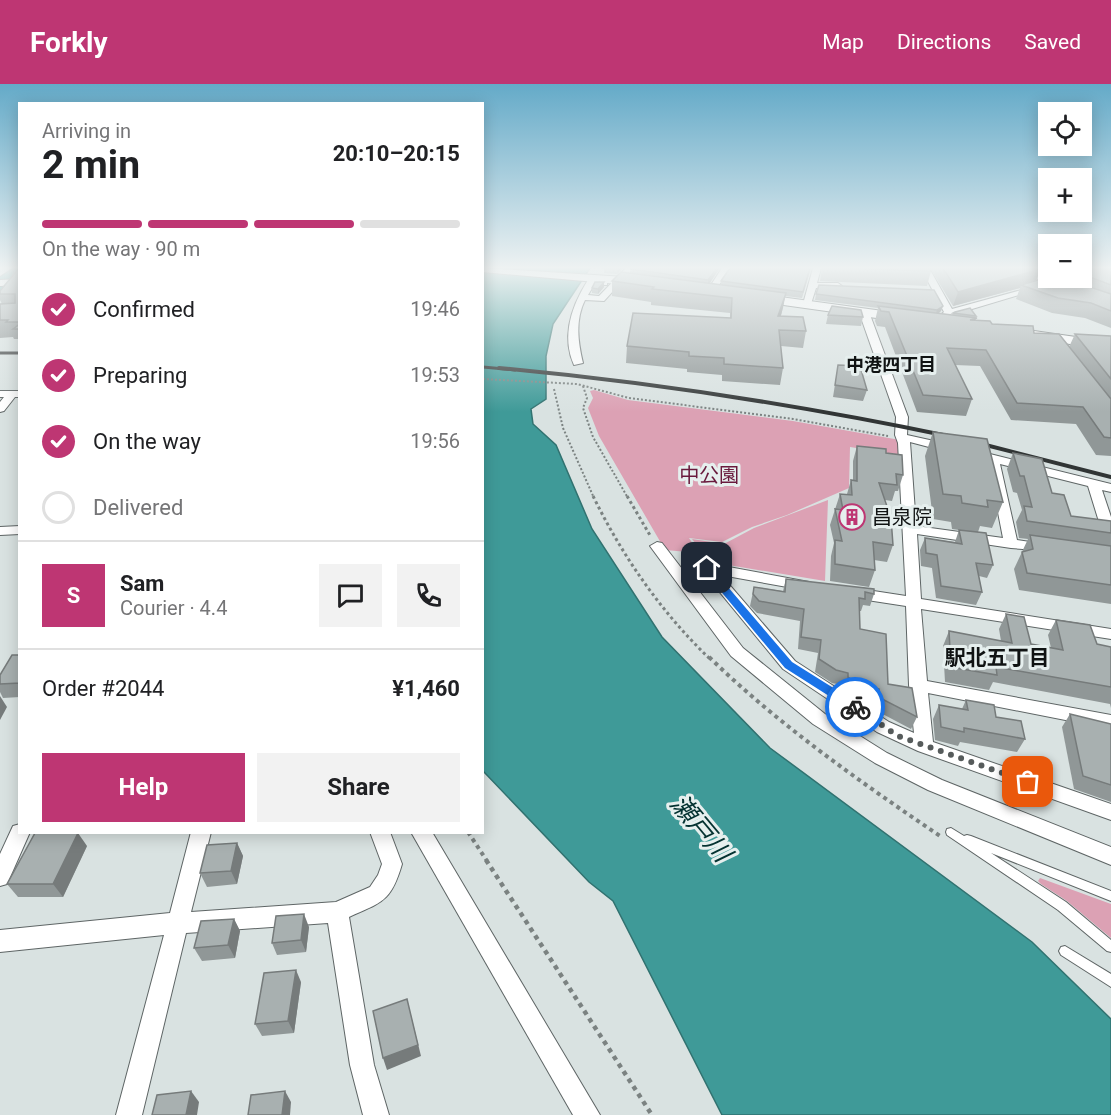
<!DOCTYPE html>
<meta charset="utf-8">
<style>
:root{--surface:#fff;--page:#f2f2f2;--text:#202124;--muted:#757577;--line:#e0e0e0;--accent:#be3673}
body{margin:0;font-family:Roboto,"Noto Sans JP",sans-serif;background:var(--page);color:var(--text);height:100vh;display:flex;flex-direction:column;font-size:22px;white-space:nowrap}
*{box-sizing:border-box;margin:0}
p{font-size:20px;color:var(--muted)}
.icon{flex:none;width:33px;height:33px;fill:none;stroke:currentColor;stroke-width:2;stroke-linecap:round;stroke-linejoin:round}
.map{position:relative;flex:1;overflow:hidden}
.details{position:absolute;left:18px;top:18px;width:466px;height:732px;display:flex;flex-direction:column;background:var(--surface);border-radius:0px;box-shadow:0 3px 15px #0003}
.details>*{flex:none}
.controls{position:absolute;left:1038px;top:18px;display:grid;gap:12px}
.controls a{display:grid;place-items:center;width:54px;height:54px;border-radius:0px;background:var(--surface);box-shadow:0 3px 15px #0003;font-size:30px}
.pin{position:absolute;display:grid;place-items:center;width:51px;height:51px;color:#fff;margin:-26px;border-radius:12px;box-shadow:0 3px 9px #0006}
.courier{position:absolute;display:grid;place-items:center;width:60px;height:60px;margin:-30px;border:4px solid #1a73e8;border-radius:50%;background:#fff;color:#222;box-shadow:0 2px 8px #0007}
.head em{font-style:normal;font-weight:700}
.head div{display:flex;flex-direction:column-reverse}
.head{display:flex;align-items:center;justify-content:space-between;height:102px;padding:0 24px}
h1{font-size:39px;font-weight:700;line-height:45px}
.bar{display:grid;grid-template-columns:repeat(4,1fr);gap:9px 6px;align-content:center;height:72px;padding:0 24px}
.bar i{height:8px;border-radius:4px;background:var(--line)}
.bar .on{background:var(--accent)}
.bar p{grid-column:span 4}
.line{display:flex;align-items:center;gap:15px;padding:0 24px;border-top:2px solid var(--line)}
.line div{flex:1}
.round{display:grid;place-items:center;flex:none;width:63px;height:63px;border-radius:0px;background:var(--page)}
ol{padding:0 24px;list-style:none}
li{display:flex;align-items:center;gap:18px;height:66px}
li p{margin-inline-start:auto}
li .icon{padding:6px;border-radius:50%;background:var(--accent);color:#fff;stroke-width:4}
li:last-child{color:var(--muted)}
li i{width:33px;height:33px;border:3px solid var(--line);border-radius:50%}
.primary-button{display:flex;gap:12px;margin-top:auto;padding:12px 24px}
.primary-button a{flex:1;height:69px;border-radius:0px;background:var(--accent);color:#fff;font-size:24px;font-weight:700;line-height:69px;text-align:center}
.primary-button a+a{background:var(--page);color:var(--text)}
header{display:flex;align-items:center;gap:36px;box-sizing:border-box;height:84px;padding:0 30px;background:var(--accent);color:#fff}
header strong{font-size:28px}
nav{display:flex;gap:33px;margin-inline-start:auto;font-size:21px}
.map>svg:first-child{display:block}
.green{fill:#dca1b4}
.water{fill:#3f9a98;stroke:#317270;stroke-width:1.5}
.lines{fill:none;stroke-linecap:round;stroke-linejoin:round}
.river{fill:#3f9a98;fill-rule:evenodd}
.lane-casing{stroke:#5e6565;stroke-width:2}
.street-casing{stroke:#5e6565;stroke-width:2}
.secondary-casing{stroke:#5e6565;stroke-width:2}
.path-far3{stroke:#7b8281;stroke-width:2;stroke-dasharray:2 2;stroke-linecap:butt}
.path-far2{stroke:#7b8281;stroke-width:3;stroke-dasharray:3 3;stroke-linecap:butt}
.path-far1{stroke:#7b8281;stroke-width:4;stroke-dasharray:4 4;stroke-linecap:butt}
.path{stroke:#7b8281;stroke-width:4.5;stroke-dasharray:4.5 4.5;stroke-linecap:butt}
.lane{fill:#fff;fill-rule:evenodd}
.street{fill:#fff;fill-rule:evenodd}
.secondary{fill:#fff;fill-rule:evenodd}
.rail-far1{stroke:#313535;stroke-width:3}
.rail{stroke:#313535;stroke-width:4}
.wall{fill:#909797;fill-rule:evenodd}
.shaded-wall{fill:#767b7b}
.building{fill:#a8b0b0;stroke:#767b7b;stroke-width:1.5}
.route{fill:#1a73e8}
.done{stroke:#565b5b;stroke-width:6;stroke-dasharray:0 10.8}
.labels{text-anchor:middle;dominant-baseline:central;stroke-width:6;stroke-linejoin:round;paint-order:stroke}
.far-neighbourhood-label{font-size:18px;font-weight:bold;fill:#101313;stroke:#e6efee}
.park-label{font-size:20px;fill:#691a3d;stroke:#e6efee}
.poi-label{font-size:20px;fill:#101313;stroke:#e6efee;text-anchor:start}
.neighbourhood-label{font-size:21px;font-weight:bold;fill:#101313;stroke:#e6efee}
.near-water-label{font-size:26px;font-style:italic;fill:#043231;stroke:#e6efee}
</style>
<header>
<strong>Forkly</strong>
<nav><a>Map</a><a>Directions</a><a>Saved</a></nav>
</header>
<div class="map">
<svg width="1111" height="1031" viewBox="0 0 1111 1031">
<rect width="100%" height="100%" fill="#d9e2e1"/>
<g class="green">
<polygon points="594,306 628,316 793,337 900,356 901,371 850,363 849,404 787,431 752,443 722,458 689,454 705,478 695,477 688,468 665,466 599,352 588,324 593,314 590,307"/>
<polygon points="828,416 825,497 710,478 692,455 724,460 754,444"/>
<polygon points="1040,794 1111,820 1111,854 1067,817 1041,800 1038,797"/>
</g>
<polygon class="water" points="483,184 590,184 553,240 546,272 546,315 531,325 533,340 556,361 592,445 662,553 770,664 1032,858 1111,935 1111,1031 722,1031 613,817 589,798 483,687"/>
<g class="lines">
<polygon class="river" points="9,184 20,184 20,192 6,207 0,208 0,193"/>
<g class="lane-casing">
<g id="lane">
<polygon points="951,744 964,752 967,751 971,752 1111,807 1111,817 991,769 1066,818 1111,856 1111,868 1107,867 1058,826 947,751 946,748 947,745"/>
<polygon points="1065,862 1111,890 1111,903 1061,871 1059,867 1061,863"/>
</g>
</g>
<g class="street-casing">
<g id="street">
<path d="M 626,184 L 634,184 L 604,217 L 585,216 C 575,236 578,258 583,279 L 574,281 C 561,252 572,221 588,196 L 607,197 L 607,201 L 594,201 L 588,211 L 599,212 Z"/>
<polygon points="722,184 730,184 714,209 708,209 707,207"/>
<polygon points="813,184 821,184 817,199 838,199 842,202 838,205 816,204 811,220 807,223 803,220"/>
<polygon points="921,184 929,184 952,225 1065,194 1076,194 952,231 937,241 932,238 944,228"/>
<polygon points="20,195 20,201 0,202 0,196"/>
<polygon points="864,225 869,228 908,333 907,351 952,361 954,364 948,368 910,358 916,442 1003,454 988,377 970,373 968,370 974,366 1111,400 1111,408 1102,406 1111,433 1111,458 1104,454 1088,402 1000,380 1017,456 1050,461 1052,464 1050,467 1011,464 917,450 921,515 1111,545 1111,555 921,525 927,597 1111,631 1111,645 928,609 933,658 1111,720 1111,736 918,667 877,648 783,585 700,484 707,479 809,498 811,501 804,506 721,491 795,577 889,638 914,649 909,601 906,522 854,514 847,509 854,504 906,512 898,359 895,351 896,333 859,228"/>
<polygon points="0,307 20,307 20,313 15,313 4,327 0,328 0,318 4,313 0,313"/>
<polygon points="20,442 20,450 0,451 0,443"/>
<polygon points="657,458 662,459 743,564 825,630 887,669 942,696 1111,763 1111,781 928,706 875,679 813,640 731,572 650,462"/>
<polygon points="20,740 20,748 30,748 7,800 0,802 0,770 13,742"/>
<path d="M 191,748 L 211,748 L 191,828 L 336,818 L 370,803 L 378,791 L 382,780 L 370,748 L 390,748 L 402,780 C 391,818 382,818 349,833 L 374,981 L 389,1031 L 363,1031 L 350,981 L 328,839 L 186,849 L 142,1031 L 116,1031 L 164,851 L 0,868 L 0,846 L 170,829 Z"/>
<polygon points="411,748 432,748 600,1031 573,1031"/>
</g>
</g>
<g class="secondary-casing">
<g id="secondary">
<polygon points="0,184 12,184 0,192"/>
<polygon points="483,184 641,194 647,198 641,202 483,188"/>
<polygon points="758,210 905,230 911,234 905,238 754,217 754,211"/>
<polygon points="1034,247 1111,258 1111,266 1029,254 1027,251"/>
</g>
</g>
<g class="path-far3">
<polyline points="483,295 577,300 629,314 793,335 888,352"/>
<polyline points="583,302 587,314 583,324 593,353 628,414"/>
<polyline points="554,305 563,344 594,414"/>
</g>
<g class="path-far2">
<path d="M 593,412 C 623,473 661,528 710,575"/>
<polyline points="627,412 651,453"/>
</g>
<g class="path-far1">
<path d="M 709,573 C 779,641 859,697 940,752"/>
<polyline points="468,748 487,777"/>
</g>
<polyline class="path" points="486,776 652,1031"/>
<use href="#lane" class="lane"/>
<use href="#street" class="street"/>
<use href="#secondary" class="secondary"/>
<g class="rail-far1">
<polyline points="0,269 20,269"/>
<polyline points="483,283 515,286"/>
</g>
<g class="rail">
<path d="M 499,284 C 650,298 799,321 948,352"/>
<polyline points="974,358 1111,393"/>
</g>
</g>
<g class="wall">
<polygon points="17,184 20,184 20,259 18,255 14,255 13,253 0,254 0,220 2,220 0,216 0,207 17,185"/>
<polygon points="604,184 623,184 617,190 604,189"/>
<polygon points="632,184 720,184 709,199 721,201 721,197 730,184 811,184 802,214 785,212 781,232 806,247 803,264 781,262 783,284 780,301 722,297 722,291 687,288 687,285 626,279 627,262 730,234 730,229 651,221 651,218 612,212 612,197 630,189 631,185"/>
<polygon points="822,184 930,184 931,187 927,202 820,197"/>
<path d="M 930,184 L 1048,184 L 1048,194 L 1067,195 L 1068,194 L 1082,194 L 1082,184 L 1111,184 L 1111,244 L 1085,234 L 1052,229 L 1016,215 L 1020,204 L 953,222 ZM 1039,190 L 1047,193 L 1036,196 Z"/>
<polygon points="604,198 604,203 598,210 592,209 592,204"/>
<polygon points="816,210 943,222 941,227 939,229 952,231 953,229 976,232 975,234 976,236 1034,249 1069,263 1075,250 1111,252 1111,372 1096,371 1076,340 1011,336 980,282 955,281 972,315 966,332 917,328 885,243 877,242 875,237 878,224 815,216"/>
<polygon points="828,231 863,233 861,242 826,240"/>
<polygon points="838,281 867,306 863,317 833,313"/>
<polygon points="933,348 1003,418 992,444 980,442 978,448 993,481 987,494 979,492 982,508 976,521 936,514 932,484 921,482 920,466 925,454 955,458 959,446 952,445 951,438 933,435 925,372"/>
<polygon points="857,362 886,369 903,391 898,407 895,407 892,417 885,416 893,461 887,478 874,476 875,486 869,503 830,497 831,472 834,459 830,441 840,410 847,410 851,396 853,397 853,377"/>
<polygon points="1013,369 1071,432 1111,438 1111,520 1019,506 1014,485 1028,455 1019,454 1016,438 1022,426 1017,409 1013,408 1007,385"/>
<polygon points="786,495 874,510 870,522 863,521 861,527 860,527 860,545 888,600 917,633 911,645 875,626 875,617 855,613 843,606 843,601 832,599 815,588 818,569 798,565 800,537 757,529 750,522 754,503 783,507"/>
<polygon points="1006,530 1031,560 1051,564 1048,551 1056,536 1097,560 1111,563 1111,624 1110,620 993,598 989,606 945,598 943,562 949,547 1001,557 999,545"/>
<polygon points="20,571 20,613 3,614 0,608 0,591"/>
<polygon points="966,616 996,633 1025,655 1017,668 960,658 958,662 935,656 933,635 939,621 962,625"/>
<polygon points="1070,630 1111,640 1111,718 1074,705 1062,643"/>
<polygon points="237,759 243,772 237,800 207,803 200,789"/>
<polygon points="87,762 63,813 18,813 7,800"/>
<polygon points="234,835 240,847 235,874 202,877 194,864"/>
<polygon points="309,843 306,868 277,871 272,859"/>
<polygon points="301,898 294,949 262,952 255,940"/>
</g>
<g class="shaded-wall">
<polygon points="618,184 623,184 617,190"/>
<polygon points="717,184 720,184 708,202 708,196"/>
<polygon points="1040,185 1035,200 1021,201 1020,204 953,222 958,208"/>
<polygon points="604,198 604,203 598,210 598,205"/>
<polygon points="786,209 783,224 776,248 778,232"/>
<polygon points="943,222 941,227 935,232 937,226"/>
<polygon points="0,612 7,623 0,636"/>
<polygon points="78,749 87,762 63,813 53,800"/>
<polygon points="237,759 243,772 237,800 231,787"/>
<polygon points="304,830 309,843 306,868 301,856"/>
<polygon points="234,835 240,847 235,874 228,861"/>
<polygon points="296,886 301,898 294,949 288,937"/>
<polygon points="407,915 421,972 387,986 383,974"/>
<polygon points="191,1007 199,1018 197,1031 186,1031"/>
<polygon points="285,1007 291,1018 290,1031 282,1031"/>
</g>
<g class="building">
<polygon points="19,184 20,238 6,238 8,236 0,236 0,220 15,219 15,210 0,210 0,207"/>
<polygon points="632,184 717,184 708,196 631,185"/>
<polygon points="730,184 810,184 803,208 721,197"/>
<polygon points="841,184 930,184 931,187"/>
<polygon points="943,184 1036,184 1040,185 958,208"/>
<polygon points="1082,184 1111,184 1111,201 1082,190"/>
<polygon points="621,188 786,209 778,232 803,233 806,247 779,246 783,284 724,280 724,274 689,272 689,268 627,262 633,229 731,234 732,214 652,205 654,203 612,197"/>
<polygon points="1048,193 1063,194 1111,210 1111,227 1091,219 1058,214 1021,201"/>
<polygon points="595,198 604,198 598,205 592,204"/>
<polygon points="819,201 934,206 943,222 937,226 816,210"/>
<polygon points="832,222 861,226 863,233 828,231"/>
<polygon points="878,222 977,234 970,236 990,237 992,240 1033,242 1034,249 1059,250 1111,315 1111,354 1104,353 1083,323 1017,319 986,266 947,264 972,315 923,311 889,228 881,227"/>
<polygon points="970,224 976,232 953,229 955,228"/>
<polygon points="20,240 20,245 13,245"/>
<polygon points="1075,250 1111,252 1111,295"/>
<polygon points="838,281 860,282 867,306 835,301"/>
<polygon points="933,348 987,355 1003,418 987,416 988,423 962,419 961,412 943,410"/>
<polygon points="857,362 886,365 886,369 902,371 903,391 896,390 897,401 879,399 891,434 893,461 873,458 875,486 835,480 835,456 842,457 835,425 843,426 840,410 852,411 851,396 857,397"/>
<polygon points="1013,369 1042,375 1052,409 1064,411 1071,432 1111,437 1111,449 1027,437 1024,422 1032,423 1024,392 1020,392"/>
<polygon points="959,446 986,449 993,481 976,479 982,508 941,502 937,471 926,469 925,454 962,460"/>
<polygon points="1030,451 1111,462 1111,501 1027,489 1022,468 1033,465"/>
<polygon points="786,495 874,505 874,510 865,508 865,515 859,514 860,545 886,550 888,600 912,604 917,633 880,614 879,605 859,601 848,593 848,589 836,586 819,575 821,556 801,553 804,525 759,517 753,510 754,503 785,508"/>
<polygon points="1006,530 1024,533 1031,560 1063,566 1056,536 1090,541 1097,560 1111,563 1111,603 996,583 997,591 951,583 949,547 1012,559"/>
<polygon points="12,571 20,571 20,599 0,600 0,591"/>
<polygon points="966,616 994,621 996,633 1021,637 1025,655 964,644 964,648 941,643 939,621 968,626"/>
<polygon points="1070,630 1111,640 1111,701 1083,692"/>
<polygon points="35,749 78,749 53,800 7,800"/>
<polygon points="237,759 231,787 200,789 207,761"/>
<polygon points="304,830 301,856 272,859 276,832"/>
<polygon points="234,835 228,861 194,864 201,837"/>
<polygon points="296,886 288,937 255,940 264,889"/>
<polygon points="407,915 418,961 383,974 373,927"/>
<polygon points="191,1007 186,1031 152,1031 157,1011"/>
<polygon points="285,1007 282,1031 248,1031 251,1011"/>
</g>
<linearGradient id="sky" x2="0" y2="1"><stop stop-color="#64aac8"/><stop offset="0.56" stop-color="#eef2f2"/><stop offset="1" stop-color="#eef2f2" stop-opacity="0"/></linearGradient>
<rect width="1111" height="328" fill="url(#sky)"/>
<polygon class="route" points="703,482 710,482 792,578 859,620 859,626 851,626 785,584 703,486"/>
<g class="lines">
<polyline class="done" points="855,623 898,652 1028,698"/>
</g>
<defs>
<g id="building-ring" transform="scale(1.35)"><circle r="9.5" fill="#e6efee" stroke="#be3673" stroke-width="1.5"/><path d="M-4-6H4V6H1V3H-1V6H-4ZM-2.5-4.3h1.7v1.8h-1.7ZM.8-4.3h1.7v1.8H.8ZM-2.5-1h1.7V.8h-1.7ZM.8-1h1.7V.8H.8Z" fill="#be3673"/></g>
</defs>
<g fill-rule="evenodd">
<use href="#building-ring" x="852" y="433"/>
</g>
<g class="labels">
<g class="far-neighbourhood-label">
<text x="891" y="280">中港四丁目</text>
</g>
<g class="park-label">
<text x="709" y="391">中公園</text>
</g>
<g class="poi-label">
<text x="872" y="433">昌泉院</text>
</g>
<g class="neighbourhood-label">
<text x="997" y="574">駅北五丁目</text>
</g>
<g class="near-water-label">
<text transform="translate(701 744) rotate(50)">瀬戸川</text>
</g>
</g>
</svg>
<div class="controls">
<a><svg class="icon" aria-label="locate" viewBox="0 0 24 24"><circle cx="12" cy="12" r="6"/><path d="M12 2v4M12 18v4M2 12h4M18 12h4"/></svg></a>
<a>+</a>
<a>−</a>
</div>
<div class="pin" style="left:1028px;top:698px;background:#ea580c"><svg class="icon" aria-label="bag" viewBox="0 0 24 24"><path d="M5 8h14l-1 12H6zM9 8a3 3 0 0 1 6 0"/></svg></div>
<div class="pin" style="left:707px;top:484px;background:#1f2937"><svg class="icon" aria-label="home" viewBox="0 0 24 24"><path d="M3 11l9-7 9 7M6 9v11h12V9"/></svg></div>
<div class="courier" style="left:855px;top:623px"><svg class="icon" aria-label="bike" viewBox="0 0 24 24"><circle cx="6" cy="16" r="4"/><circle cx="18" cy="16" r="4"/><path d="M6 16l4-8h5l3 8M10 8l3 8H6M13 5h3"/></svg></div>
<section class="details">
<div class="head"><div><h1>2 min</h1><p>Arriving in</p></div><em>20:10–20:15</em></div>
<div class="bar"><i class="on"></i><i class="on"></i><i class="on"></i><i></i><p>On the way · 90 m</p></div>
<ol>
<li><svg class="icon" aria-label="check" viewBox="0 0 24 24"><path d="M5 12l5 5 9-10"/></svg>Confirmed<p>19:46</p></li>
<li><svg class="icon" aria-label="check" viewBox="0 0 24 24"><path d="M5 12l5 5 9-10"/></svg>Preparing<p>19:53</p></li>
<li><svg class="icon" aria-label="check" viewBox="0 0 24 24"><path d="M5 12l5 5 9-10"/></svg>On the way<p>19:56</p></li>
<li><i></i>Delivered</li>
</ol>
<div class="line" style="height:108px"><b class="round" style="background:var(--accent);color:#fff">S</b><div><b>Sam</b><p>Courier · 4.4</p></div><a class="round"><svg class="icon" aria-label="chat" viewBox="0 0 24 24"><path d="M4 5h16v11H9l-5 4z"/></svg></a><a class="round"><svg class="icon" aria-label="phone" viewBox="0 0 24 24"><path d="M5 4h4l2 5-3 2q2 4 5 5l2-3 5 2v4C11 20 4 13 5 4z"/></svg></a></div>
<div class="line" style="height:78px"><div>Order #2044</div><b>¥1,460</b></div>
<div class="primary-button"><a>Help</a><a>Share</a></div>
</section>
</div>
